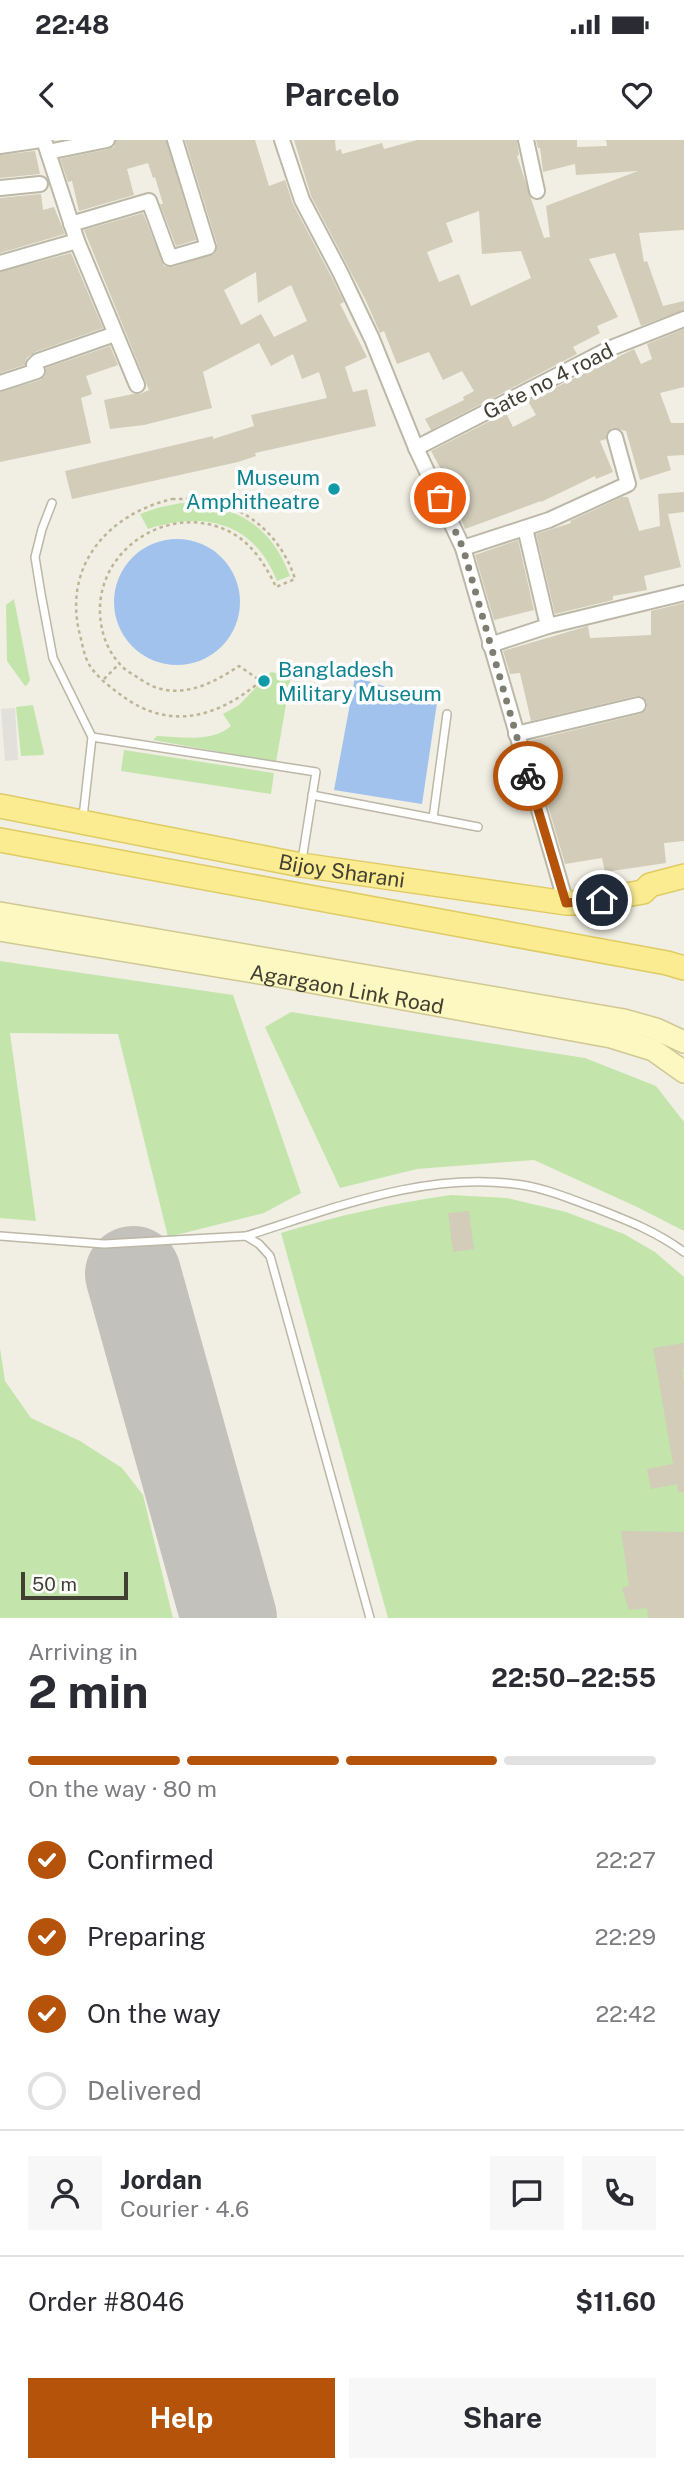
<!DOCTYPE html>
<meta charset="utf-8">
<style>
:root{--surface:#fff;--page:#f7f7f7;--text:#2b2b33;--muted:#7c7c81;--line:#e1e1e2;--accent:#b45309}
body{margin:0;font-family:"Public Sans",sans-serif;background:var(--page);color:var(--text);height:100vh;display:flex;flex-direction:column;font-size:26px;white-space:nowrap}
*{box-sizing:border-box;margin:0}
p{font-size:23px;color:var(--muted)}
.icon{flex:none;width:38px;height:38px;fill:none;stroke:currentColor;stroke-width:2;stroke-linecap:round;stroke-linejoin:round}
.map{position:relative;height:1478px;overflow:hidden}
.panel{display:flex;flex-direction:column;background:var(--surface);flex:1}
.panel>*{flex:none}
.scale{position:absolute;left:21px;bottom:18px;width:107px;box-sizing:border-box;padding-left:7px;border:4px solid #423f33;border-top:0;font-size:19px;line-height:24px;white-space:nowrap;color:#423f33;-webkit-text-stroke:5px #fff;paint-order:stroke}
.pin{position:absolute;display:grid;place-items:center;width:60px;height:60px;color:#fff;margin:-30px;border:4px solid #fff;border-radius:50%;box-shadow:0 2px 7px #0007}
.courier{position:absolute;display:grid;place-items:center;width:70px;height:70px;margin:-35px;border:5px solid #b45309;border-radius:50%;background:#fff;color:#222;box-shadow:0 2px 9px #0007}
.headline em{font-style:normal;font-weight:700}
.headline div{display:flex;flex-direction:column-reverse}
.headline{display:flex;align-items:center;justify-content:space-between;height:119px;padding:0 28px}
h1{font-size:46px;font-weight:700;line-height:52px}
.bar{display:grid;grid-template-columns:repeat(4,1fr);gap:10px 7px;align-content:center;height:84px;padding:0 28px}
.bar i{height:9px;border-radius:5px;background:var(--line)}
.bar .selected{background:var(--accent)}
.bar p{grid-column:span 4}
.line{display:flex;align-items:center;gap:18px;padding:0 28px;border-top:2px solid var(--line)}
.line div{flex:1}
.round{display:grid;place-items:center;flex:none;width:74px;height:74px;border-radius:0px;background:var(--page)}
ol{padding:0 28px;list-style:none}
li{display:flex;align-items:center;gap:21px;height:77px}
li p{margin-inline-start:auto}
li .icon{padding:7px;border-radius:50%;background:var(--accent);color:#fff;stroke-width:4}
li:last-child{color:var(--muted)}
li i{width:38px;height:38px;border:4px solid var(--line);border-radius:50%}
.action{display:flex;gap:14px;margin-top:auto;padding:14px 28px}
.action a{flex:1;height:80px;border-radius:0px;background:var(--accent);color:#fff;font-size:28px;font-weight:700;line-height:80px;text-align:center}
.action a+a{background:var(--page);color:var(--text)}
.status{display:flex;justify-content:space-between;align-items:center;height:49px;padding:0 35px;background:var(--surface);direction:ltr}
.status svg{height:19px;fill:currentColor}
header{display:flex;justify-content:space-between;align-items:center;height:91px;padding:0 28px;background:var(--surface);font-size:32px;font-weight:700}
.map>svg:first-child{display:block}
.green{fill:#c3e5ac}
.parking{fill:#e1e0db}
.water{fill:#a0c2ed}
.lines{fill:none;stroke-linecap:round;stroke-linejoin:round}
.runway{stroke:#c2c1bb;stroke-width:96}
.building{fill:#d2ccb9;fill-rule:evenodd}
.service-casing{stroke:#bcb7a6;stroke-width:10}
.minor-casing{stroke:#bcb7a6;stroke-width:18}
.secondary-casing{stroke:#d0c894;stroke-width:24}
.primary-casing{stroke:#dfcb63;stroke-width:26}
.path{stroke:#bdb598;stroke-width:2.5;stroke-dasharray:3.5 3.5;stroke-linecap:butt}
.service{stroke:#fff;stroke-width:7}
.minor{stroke:#fff;stroke-width:14}
.secondary{stroke:#fdf7c1;stroke-width:21}
.primary{stroke:#fbec92;stroke-width:23}
.done{stroke:#7f7d71;stroke-width:7;stroke-dasharray:0 12.6}
.route{stroke:#b45309;stroke-width:9}
.culture-dot{fill:#0f9aa8;stroke:#fff;stroke-width:2.5}
.labels{text-anchor:middle;dominant-baseline:central;stroke-width:7;stroke-linejoin:round;paint-order:stroke}
.street-label{font-size:21px;fill:#423f33;stroke:#fff}
.culture-label{font-size:21px;fill:#0d838f;stroke:#fff;text-anchor:end}
</style>
<div class="status"><b>22:48</b><svg viewBox="0 0 49 12"><path d="M0 12V9h3v3zM5 12V6h3v6zM10 12V3h3v9zM15 12V0h3v12zM26 1h20v11H26zM47 4h2v5h-2z"/></svg></div>
<header><svg class="icon" aria-label="back" viewBox="0 0 24 24"><path d="M15 5l-7 7 7 7"/></svg>Parcelo<svg class="icon" aria-label="heart" viewBox="0 0 24 24"><path d="M12 20l-8-8c-3-5 5-10 8-4 3-6 11-1 8 4z"/></svg></header>
<div class="map">
<svg width="684" height="1478" viewBox="0 0 684 1478">
<rect width="100%" height="100%" fill="#f1efe3"/>
<g class="green">
<path d="M 181,363 C 236,366 270,383 290,436 L 277,441 C 254,382 204,371 148,389 L 140,374 L 157,368 Z"/>
<polygon points="14,459 30,540 27,545 25,546 7,521 6,465"/>
<path d="M 271,532 L 291,536 L 276,622 L 153,600 L 157,596 C 181,597 211,603 231,586 L 223,574 L 239,565 Z"/>
<polygon points="33,565 44,613 43,615 21,616 16,567"/>
<polygon points="124,610 274,633 271,654 121,631"/>
<polygon points="0,821 233,855 301,1053 264,1073 168,1097 118,894 10,893 36,1081 0,1078"/>
<polygon points="291,872 585,918 656,946 684,982 684,1091 637,1067 534,1020 417,1029 340,1048 265,887"/>
<path d="M 451,1055 L 507,1058 L 566,1072 L 624,1094 L 655,1112 L 684,1137 L 684,1478 L 388,1478 L 281,1093 C 337,1076 393,1063 451,1055 Z"/>
<polygon points="0,1208 5,1241 31,1278 80,1301 122,1328 143,1355 173,1478 0,1478"/>
</g>
<polygon class="parking" points="15,568 18,620 5,621 1,569"/>
<g class="water">
<circle cx="177" cy="462" r="63"/>
<polygon points="355,537 437,563 422,664 334,650"/>
</g>
<g class="lines">
<polyline class="runway" points="133,1134 229,1478"/>
</g>
<g class="building">
<polygon points="116,0 166,0 196,100 176,106 160,64 163,64 155,37 153,38 148,23 127,29 134,55 79,71 72,41 68,42 60,19 109,9 114,7"/>
<path d="M 185,0 L 255,0 L 269,46 L 285,40 L 293,64 L 331,136 L 344,162 L 340,164 L 367,217 L 345,227 L 353,252 L 367,249 L 376,286 L 255,313 L 256,316 L 238,322 L 72,359 L 65,331 L 213,296 L 213,299 L 254,286 L 251,275 L 327,258 L 319,232 L 302,239 L 293,214 L 271,226 L 259,203 L 203,232 L 212,268 L 144,285 L 110,289 L 104,260 L 133,254 L 140,254 L 149,250 L 84,90 L 143,73 L 164,126 L 173,127 L 214,114 L 217,104 ZM 256,132 L 258,163 L 291,145 L 307,181 L 274,197 L 261,174 L 241,185 L 224,150 Z"/>
<path d="M 294,0 L 335,0 L 336,11 L 341,9 L 342,14 L 382,3 L 384,9 L 417,0 L 517,0 L 519,15 L 517,16 L 544,98 L 550,97 L 546,66 L 638,31 L 576,35 L 575,24 L 543,32 L 540,8 L 538,8 L 536,0 L 577,0 L 577,7 L 607,6 L 606,0 L 684,0 L 684,90 L 639,93 L 644,122 L 647,121 L 663,166 L 684,161 L 684,170 L 641,186 L 615,113 L 589,119 L 618,177 L 597,186 L 600,193 L 573,207 L 577,214 L 431,290 L 425,279 L 464,260 L 463,257 L 474,251 L 462,231 L 443,240 L 429,212 L 397,224 L 384,191 L 380,193 L 366,161 L 311,56 ZM 479,71 L 482,114 L 521,111 L 531,138 L 471,166 L 459,134 L 439,142 L 427,112 L 453,102 L 446,83 Z"/>
<polygon points="35,11 40,34 0,38 0,15"/>
<polygon points="41,54 43,70 54,67 65,94 0,113 0,58"/>
<polygon points="71,113 103,188 35,212 27,218 25,225 0,233 0,132"/>
<polygon points="684,189 684,247 660,253 671,283 684,283 684,315 667,316 671,330 640,340 626,291 612,288 606,294 606,299 600,301 613,332 596,339 595,336 541,362 541,361 465,389 453,358 456,357 431,311 506,273 513,287 536,275 528,261 634,209 641,224 652,219 647,204"/>
<polygon points="110,206 118,225 86,236 92,254 81,258 91,303 0,322 0,252 40,240 45,236 46,228"/>
<polygon points="684,352 684,372 668,374 681,427 644,436 647,450 613,456 613,460 555,474 536,394 571,383 570,381 622,357 628,357 639,391 660,386 658,354"/>
<polygon points="518,400 534,470 494,480 475,415"/>
<polygon points="684,463 684,701 664,703 666,723 605,732 602,718 565,724 529,601 640,574 647,568 647,562 641,556 636,556 531,581 520,533 510,534 503,511 588,486 590,498 651,495 651,471"/>
<polygon points="469,1071 474,1109 453,1112 448,1073"/>
<polygon points="684,1203 684,1229 682,1229 684,1242 684,1352 678,1352 677,1344 651,1349 647,1329 673,1324 653,1208"/>
<polygon points="621,1391 684,1392 684,1478 648,1478 647,1468 629,1470 622,1448 629,1446"/>
</g>
<g class="lines">
<g class="service-casing">
<g id="service">
<polyline points="52,363 42,389 35,417 41,454 53,518 92,597"/>
<polyline points="312,655 478,687"/>
<polyline points="83,677 92,597 316,632 302,720"/>
<polyline points="433,678 447,574"/>
<polyline points="0,1096 104,1104 246,1096 259,1104 270,1116 370,1478"/>
<path d="M 246,1096 C 335,1068 428,1030 522,1045 C 548,1049 573,1060 598,1069 C 629,1081 657,1092 684,1112"/>
</g>
</g>
<g class="minor-casing">
<g id="minor">
<polyline points="44,0 77,101 137,245"/>
<polyline points="282,0 302,60 340,132 372,199 416,308 463,408 566,763"/>
<polyline points="526,0 537,51"/>
<polyline points="0,6 41,0"/>
<polyline points="48,12 107,0"/>
<polyline points="0,48 40,44"/>
<polyline points="71,84 149,61 170,118 208,107 175,0"/>
<polyline points="0,123 77,101"/>
<polyline points="0,243 37,231 34,225 38,221 115,194"/>
<polyline points="416,308 611,208 684,179"/>
<polyline points="525,388 548,486"/>
<polyline points="463,408 549,380 628,344 615,297"/>
<polyline points="490,505 548,486 684,453"/>
<polyline points="516,594 638,565"/>
</g>
</g>
<g class="secondary-casing">
<g id="secondary">
<polyline points="0,773 624,880 656,889 684,902"/>
<path id="s1" d="M 0,790 L 278,836 L 611,897 L 653,910 L 684,932"/>
</g>
</g>
<g class="primary-casing">
<g id="primary">
<path id="s2" d="M 0,666 L 301,725 L 566,763 L 581,763 L 643,752 L 650,745 L 684,736"/>
<polyline points="0,700 667,823 684,828"/>
</g>
</g>
<g class="path">
<path d="M 172,359 C 185,359 198,358 210,361 C 251,369 283,400 295,439 L 276,447 C 267,428 255,408 237,396 C 178,358 97,404 100,474 C 101,492 107,510 119,523 C 124,530 133,534 140,539 C 174,563 209,546 239,526 L 261,541 C 218,577 170,592 121,555 C 110,547 98,538 90,526 C 84,517 82,502 79,491 C 64,424 109,374 172,359 Z"/>
<polyline points="104,539 119,524"/>
</g>
<use href="#service" class="service"/>
<use href="#minor" class="minor"/>
<use href="#secondary" class="secondary"/>
<use href="#primary" class="primary"/>
</g>
<g class="lines">
<polyline class="done" points="440,358 463,408 528,636"/>
<polyline class="route" points="528,636 566,763 602,760"/>
</g>
<g class="culture-dot">
<circle cx="334" cy="349" r="7"/>
<circle cx="264" cy="541" r="7"/>
</g>
<g class="labels">
<g class="street-label">
<text transform="translate(548 241) rotate(-27)">Gate no 4 road</text>
<text stroke="none"><textPath href="#s2" startOffset="348">Bijoy Sharani</textPath></text>
<text stroke="none"><textPath href="#s1" startOffset="352">Agargaon Link Road</textPath></text>
</g>
<g class="culture-label">
<text x="320" y="337">Museum<tspan x="320" dy="24">Amphitheatre</tspan></text>
<text x="278" y="529" text-anchor="start">Bangladesh<tspan x="278" dy="24">Military Museum</tspan></text>
</g>
</g>
</svg>
<div class="scale">50 m</div>
<div class="pin" style="left:440px;top:358px;background:#ea580c"><svg class="icon" aria-label="bag" viewBox="0 0 24 24"><path d="M5 8h14l-1 12H6zM9 8a3 3 0 0 1 6 0"/></svg></div>
<div class="pin" style="left:602px;top:760px;background:#1f2937"><svg class="icon" aria-label="home" viewBox="0 0 24 24"><path d="M3 11l9-7 9 7M6 9v11h12V9"/></svg></div>
<div class="courier" style="left:528px;top:636px"><svg class="icon" aria-label="bike" viewBox="0 0 24 24"><circle cx="6" cy="16" r="4"/><circle cx="18" cy="16" r="4"/><path d="M6 16l4-8h5l3 8M10 8l3 8H6M13 5h3"/></svg></div>
</div>
<section class="panel">
<div class="headline"><div><h1>2 min</h1><p>Arriving in</p></div><em>22:50–22:55</em></div>
<div class="bar"><i class="selected"></i><i class="selected"></i><i class="selected"></i><i></i><p>On the way · 80 m</p></div>
<ol>
<li><svg class="icon" aria-label="check" viewBox="0 0 24 24"><path d="M5 12l5 5 9-10"/></svg>Confirmed<p>22:27</p></li>
<li><svg class="icon" aria-label="check" viewBox="0 0 24 24"><path d="M5 12l5 5 9-10"/></svg>Preparing<p>22:29</p></li>
<li><svg class="icon" aria-label="check" viewBox="0 0 24 24"><path d="M5 12l5 5 9-10"/></svg>On the way<p>22:42</p></li>
<li><i></i>Delivered</li>
</ol>
<div class="line" style="height:126px"><a class="round"><svg class="icon" aria-label="person" viewBox="0 0 24 24"><circle cx="12" cy="8" r="4"/><path d="M4 21q1-7 8-7t8 7"/></svg></a><div><b>Jordan</b><p>Courier · 4.6</p></div><a class="round"><svg class="icon" aria-label="chat" viewBox="0 0 24 24"><path d="M4 5h16v11H9l-5 4z"/></svg></a><a class="round"><svg class="icon" aria-label="phone" viewBox="0 0 24 24"><path d="M5 4h4l2 5-3 2q2 4 5 5l2-3 5 2v4C11 20 4 13 5 4z"/></svg></a></div>
<div class="line" style="height:91px"><div>Order #8046</div><b>$11.60</b></div>
<div class="action"><a>Help</a><a>Share</a></div>
</section>
